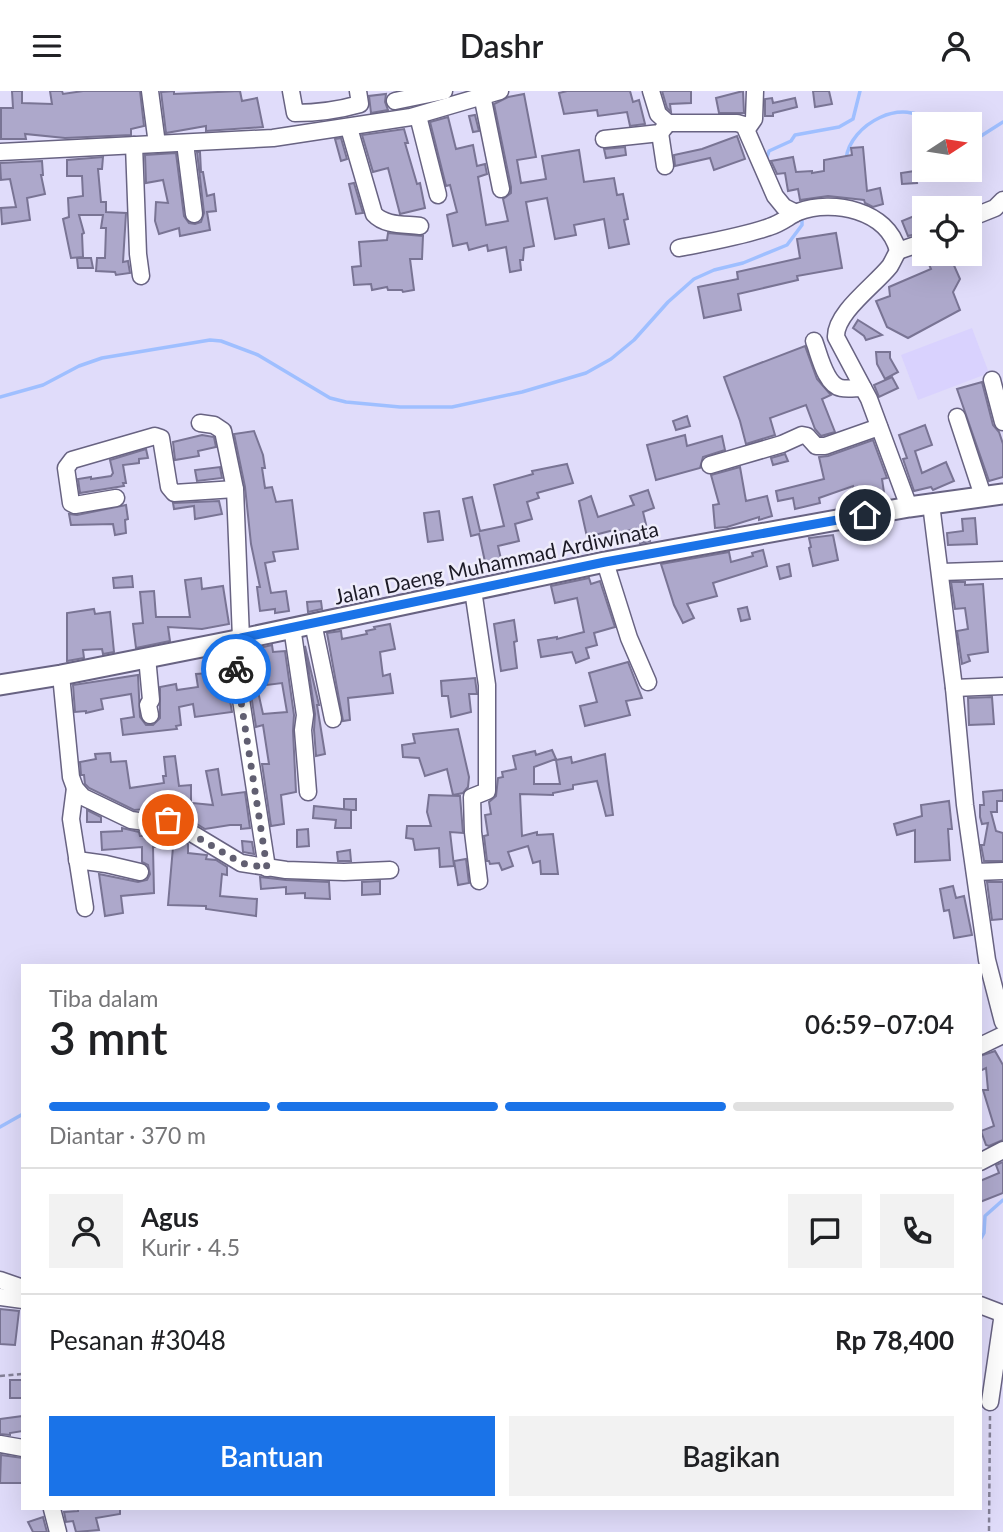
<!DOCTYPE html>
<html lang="id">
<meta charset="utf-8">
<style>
:root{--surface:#fff;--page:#f2f2f2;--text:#202124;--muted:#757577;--line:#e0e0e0;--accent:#1a73e8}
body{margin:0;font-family:Lato,sans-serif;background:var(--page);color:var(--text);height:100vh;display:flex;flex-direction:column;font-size:26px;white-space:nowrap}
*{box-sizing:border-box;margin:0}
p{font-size:23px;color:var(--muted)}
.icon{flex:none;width:38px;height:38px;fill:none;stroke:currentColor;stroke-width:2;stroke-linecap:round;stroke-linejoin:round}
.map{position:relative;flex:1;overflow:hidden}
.details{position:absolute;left:21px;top:873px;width:961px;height:546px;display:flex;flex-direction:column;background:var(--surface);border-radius:0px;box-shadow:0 7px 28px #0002}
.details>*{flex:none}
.needle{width:46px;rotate:78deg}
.fabs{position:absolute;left:912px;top:21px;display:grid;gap:14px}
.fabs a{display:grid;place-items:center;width:70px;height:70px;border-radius:0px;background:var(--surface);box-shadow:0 7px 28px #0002;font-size:35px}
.pin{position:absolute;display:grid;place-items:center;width:60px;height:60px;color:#fff;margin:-30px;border:4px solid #fff;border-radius:50%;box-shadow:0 2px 7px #0007}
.courier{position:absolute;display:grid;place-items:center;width:70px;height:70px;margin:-35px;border:5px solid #1a73e8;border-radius:50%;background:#fff;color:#222;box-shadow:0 2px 9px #0007}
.summary em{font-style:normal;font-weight:600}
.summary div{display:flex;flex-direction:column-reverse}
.summary{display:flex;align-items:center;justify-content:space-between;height:119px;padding:0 28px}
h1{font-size:46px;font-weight:600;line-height:52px}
.bar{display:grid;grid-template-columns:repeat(4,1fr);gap:10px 7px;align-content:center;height:84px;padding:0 28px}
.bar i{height:9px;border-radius:5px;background:var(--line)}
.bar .active{background:var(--accent)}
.bar p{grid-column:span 4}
.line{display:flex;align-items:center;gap:18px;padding:0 28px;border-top:2px solid var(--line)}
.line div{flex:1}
.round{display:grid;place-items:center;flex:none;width:74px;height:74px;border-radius:0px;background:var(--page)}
.cta{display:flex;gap:14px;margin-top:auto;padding:14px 28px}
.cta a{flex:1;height:80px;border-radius:0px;background:var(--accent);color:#fff;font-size:28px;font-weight:600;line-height:80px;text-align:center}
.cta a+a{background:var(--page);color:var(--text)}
header{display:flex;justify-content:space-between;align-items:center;height:91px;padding:0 28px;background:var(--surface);font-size:32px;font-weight:600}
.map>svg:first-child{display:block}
.built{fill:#d9d2fe}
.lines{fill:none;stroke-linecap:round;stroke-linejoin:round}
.stream{stroke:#9fbfff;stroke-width:3.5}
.building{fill:#ada8cb;stroke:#797494;stroke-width:2}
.minor-casing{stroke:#686382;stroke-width:19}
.major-casing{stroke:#686382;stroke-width:23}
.path{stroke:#848197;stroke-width:2.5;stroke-dasharray:5 3.5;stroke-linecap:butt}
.minor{stroke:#fff;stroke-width:16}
.major{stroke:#fff;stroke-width:19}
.done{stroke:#615f71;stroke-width:7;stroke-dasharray:0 12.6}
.route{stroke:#1a73e8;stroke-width:9}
.labels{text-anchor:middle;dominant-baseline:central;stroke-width:5;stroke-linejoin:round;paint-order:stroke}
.street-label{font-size:21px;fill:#1d1b27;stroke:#eeecfb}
</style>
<header><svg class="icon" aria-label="menu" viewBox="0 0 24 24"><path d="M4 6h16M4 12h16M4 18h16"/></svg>Dashr<svg class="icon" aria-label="person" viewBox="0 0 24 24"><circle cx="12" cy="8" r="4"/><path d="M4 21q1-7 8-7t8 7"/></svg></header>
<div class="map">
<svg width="1003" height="1441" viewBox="0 0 1003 1441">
<rect width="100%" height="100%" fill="#e0dcfa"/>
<polygon class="built" points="972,237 989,282 918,309 901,264"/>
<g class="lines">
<g class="stream">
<polyline points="970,52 1003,31"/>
<path d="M 846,68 C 850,33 904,4 932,33"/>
<polyline points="766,69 769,60 791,50 795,44 839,36 853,28 860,0"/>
<polyline points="0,306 43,294 79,275 102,267 210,249 221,250 258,264 330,307 346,311 400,316 452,316 522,301 586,282 611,268 634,249 668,211 694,188 714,179 743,172 787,154 802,134 802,126"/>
<polyline points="0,1036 23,1023"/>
<polyline points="980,1149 984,1142 985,1125 1003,1109"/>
</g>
</g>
<g class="building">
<polygon points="12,0 22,0 22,12 52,13 50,0 62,0 63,3 83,0 140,0 144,35 131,38 131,44 65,47 25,43 26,48 1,48 1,17 13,17"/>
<polygon points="174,0 174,3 240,0 242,10 257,7 263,36 206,40 206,35 166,42 161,1"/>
<polygon points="567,0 630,0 633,11 639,9 645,33 630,35 627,21 598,25 597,19 564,23 559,2"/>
<polygon points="662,0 691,0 691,12 670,13 671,21 667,17"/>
<polygon points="743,0 744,22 719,22 716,7"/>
<polygon points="813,0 829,0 832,13 815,16"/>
<polygon points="386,3 385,11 388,19 371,22 369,5"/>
<polygon points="524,3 536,66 517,69 521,92 546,88 542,65 579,59 584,91 614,87 617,104 623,103 628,128 624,129 629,153 609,157 604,128 574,134 576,144 555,148 547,107 526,111 534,155 524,157 523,169 520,169 521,179 510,181 506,156 488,160 487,154 469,159 467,152 453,155 447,124 457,121 450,94 446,95 430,31 448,26 456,58 473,54 477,75 485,73 487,83 478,86 486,134 508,130 503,108 511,102 511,96 494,13 508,6"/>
<polygon points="772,7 773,12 795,7 797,16 773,22 773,25 765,25 765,8"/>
<polygon points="475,24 479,40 473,41 469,25"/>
<polygon points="404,38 408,52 405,52 417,93 420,92 425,117 400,123 388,77 373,81 362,44"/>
<polygon points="737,45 745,68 714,79 710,67 675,75 674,64 702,58"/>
<polygon points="341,47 347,68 341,70 335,48"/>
<polygon points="625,56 626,64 606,67 604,58"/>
<polygon points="863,56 867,100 880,97 883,113 873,116 865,112 864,109 828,105 800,109 798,98 788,100 785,82 777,83 771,70 793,66 796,81 812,80 812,82 824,80 824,69 852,64 851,57"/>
<polygon points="197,61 200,61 201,81 203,81 207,105 214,103 216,120 207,121 210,139 180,145 179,137 159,143 155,130 156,111 168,112 163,89 146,92 145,64 176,62 184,125 189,132 195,133 201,131 204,122"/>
<polygon points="103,66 102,78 98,78 101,111 106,111 106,121 126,122 123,171 128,170 130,182 116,184 115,181 96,180 97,167 105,167 106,137 101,137 103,124 79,124 84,142 82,143 83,166 71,167 63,128 69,126 68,107 83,105 82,85 67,85 67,69"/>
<polygon points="42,70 43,84 41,84 45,103 27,107 30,129 2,133 1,117 16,116 10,88 1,89 0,72"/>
<polygon points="915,80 917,92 902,93 901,82"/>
<polygon points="354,92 363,122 356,123 349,93"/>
<polygon points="924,121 924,141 908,145 902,130"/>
<polygon points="388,142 423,145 422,168 410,168 414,199 403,201 402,199 388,199 387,196 372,199 371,193 354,194 352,176 361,175 359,151 387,149"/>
<polygon points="836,142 842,177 797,185 798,189 738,203 741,219 704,227 698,196 738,188 737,181 800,167 797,148"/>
<polygon points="924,162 949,163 960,188 953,201 960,219 908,247 887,236 876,210 890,205 889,196 931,178"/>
<polygon points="77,167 91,167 93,177 78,177"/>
<polygon points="858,229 882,244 866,249 864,245 853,237"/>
<polygon points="805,255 817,288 831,304 822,308 835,341 821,345 815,338 806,314 770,327 775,344 746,353 740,330 724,286"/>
<polygon points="876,261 890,261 890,267 898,281 885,288 877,273"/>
<polygon points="892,286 898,297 879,306 874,294"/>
<polygon points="982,291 993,334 999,341 1003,353 1003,386 989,390 957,298"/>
<polygon points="687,325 690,335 676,339 673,330"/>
<polygon points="925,334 932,354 915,360 922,382 946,371 954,390 933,399 931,396 914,400 903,368 907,367 899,344"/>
<polygon points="254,340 263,364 265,377 262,377 265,397 272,396 276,411 292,409 298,458 273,461 275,470 265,472 271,502 286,500 289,520 275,522 275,518 260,520 257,496 260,496 251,453 245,396 234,343"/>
<polygon points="202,344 214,346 216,356 198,360 199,365 175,369 173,351"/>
<polygon points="685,344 687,355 722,345 725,359 703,366 700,377 656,389 647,354"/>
<polygon points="873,349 887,387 882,388 885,408 875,410 874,403 855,407 853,395 819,407 820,412 795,418 793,407 778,410 776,400 824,388 819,366 828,365"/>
<polygon points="146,358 148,367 139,368 139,372 123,374 126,392 123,392 124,395 80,402 78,388 91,386 91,388 111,385 113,382 110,369"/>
<polygon points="785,363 788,370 773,374 771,367"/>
<polygon points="567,373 573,392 537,402 539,407 527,411 532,428 515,433 519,450 498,455 503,477 487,480 479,443 471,445 463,408 472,406 480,440 504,435 494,394 533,383 532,380"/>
<polygon points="220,376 222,387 197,390 195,379"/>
<polygon points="740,376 746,410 767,405 772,425 759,429 759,426 727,436 715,437 713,414 719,413 711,384"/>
<polygon points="648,399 654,417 643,421 650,450 640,452 636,437 616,444 614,439 587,446 579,410 591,405 598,426 634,414 630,405"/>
<polygon points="219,410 222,423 195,428 194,415 174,418 173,412"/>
<polygon points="126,414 128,428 125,429 126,442 115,444 113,433 71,434 69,423 77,424"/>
<polygon points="439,420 443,449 428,451 424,422"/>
<polygon points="975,427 977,453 948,454 947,442 963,440 962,428"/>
<polygon points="833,444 838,469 813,475 809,457 811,456 809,447"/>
<polygon points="763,459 767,475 713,492 717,505 687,513 694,527 683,532 674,514 661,473 729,461 731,471 753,465 752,462"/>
<polygon points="789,473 791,485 780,488 777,476"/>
<polygon points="132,485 133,496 114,497 113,487"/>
<polygon points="201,487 202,498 223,495 229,533 202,538 168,536 170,550 136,557 133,533 143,532 140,501 154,500 156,526 190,526 185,489"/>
<polygon points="589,487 591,493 600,490 615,536 594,542 597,554 586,557 589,567 576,572 572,561 541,566 538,549 557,546 557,548 584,541 577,507 555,512 551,495"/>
<polygon points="951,491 965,491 965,494 983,493 988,561 968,564 970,570 962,573 957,540 968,538 965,517 955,518"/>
<polygon points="321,510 322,518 308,521 307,511"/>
<polygon points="747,516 750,528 741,530 738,518"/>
<polygon points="94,518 95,523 110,521 114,561 103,563 102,558 83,559 84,567 67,570 67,522"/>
<polygon points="514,529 517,550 514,551 517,577 501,580 494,533"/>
<polygon points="390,533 395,558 380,561 383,585 390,583 393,602 348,607 350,629 343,630 327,542 341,540 342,548 367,543 366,540 375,538 374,536"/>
<polygon points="272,554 273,561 285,560 294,624 293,640 296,701 281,704 284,733 271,735 262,673 269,673 263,634 256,636 250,597 257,596 263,623 287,621 282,592 267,594 264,574 247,577 245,565 260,563 259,557"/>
<polygon points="305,555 319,614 317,614 325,663 316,665 314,639 315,623"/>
<polygon points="628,571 642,607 626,610 630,624 585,635 580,615 597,611 589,582"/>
<polygon points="210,582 210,590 226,587 232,621 195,626 193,613 179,616 181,634 176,635 177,638 123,644 121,628 134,626 131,603 101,608 103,618 86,622 86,620 75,621 73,594 138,584 140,626 146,634 153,634 160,627 160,596 176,593 177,599 198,596 196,583"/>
<polygon points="475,587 477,603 469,603 471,621 451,626 448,605 442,605 441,590"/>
<polygon points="992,606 994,633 969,634 968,607"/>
<polygon points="458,638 469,686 468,696 463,702 453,704 447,678 425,685 419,667 403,666 402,654 415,652 413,643"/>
<polygon points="552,659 556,668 534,676 534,693 560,693 556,669 571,666 572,672 605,663 613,724 606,725 597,690 573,694 573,698 553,702 553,704 520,703 522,745 537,741 537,744 553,743 558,783 541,783 540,770 533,772 528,755 508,761 513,775 502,779 499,772 490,773 489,770 487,770 484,745 488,744 485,724 491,723 489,711 496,705 498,687 503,686 502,681 516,678 513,665 535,660 536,664"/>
<polygon points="110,662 111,671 126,670 130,697 164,692 163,685 166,685 164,666 175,665 179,695 191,694 191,715 134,719 89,697 85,693 84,684 81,684 80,671 96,668 95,663"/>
<polygon points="218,678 222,704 245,701 250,737 241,738 241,734 230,734 205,738 192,730 193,712 213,714 206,680"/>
<polygon points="1003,699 1003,710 997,710 997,721 991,721 996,740 1003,742 1003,770 984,770 981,754 984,754 988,732 982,733 980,726 980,714 984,714 983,701"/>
<polygon points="429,704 460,705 463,742 450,741 454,775 440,776 439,757 415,759 413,748 406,747 407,735 431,735 427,721"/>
<rect x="344" y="708" width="12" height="11"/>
<polygon points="949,710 952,738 948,738 950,769 915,771 915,739 897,744 894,733 922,725 921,714"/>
<polygon points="314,715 351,719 351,737 335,737 336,729 313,727"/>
<polygon points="87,719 101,726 101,731 87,731"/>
<polygon points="122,737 139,741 140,745 160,745 161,741 166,739 188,753 188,762 207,764 206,768 216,769 227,776 227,784 222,783 220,805 257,808 256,825 206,818 206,815 168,814 173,756 153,756 154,802 121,805 123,822 105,825 99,783 138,791 147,789 150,783 148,774 142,771 142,756 102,759 101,741 122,740"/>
<polygon points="308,738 309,755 297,756 297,739"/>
<polygon points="242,750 252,751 254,763 243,761"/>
<polygon points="350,759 351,770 338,770 337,761"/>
<polygon points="466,768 469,792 458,794 454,770"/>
<polygon points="260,786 286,789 329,791 330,808 305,807 305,802 286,803 286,796 261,798"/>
<polygon points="380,790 380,803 362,804 362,791"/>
<polygon points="987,791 1003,791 1003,828 992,829"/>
<polygon points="953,795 956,807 964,805 972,844 954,847 949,819 944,820 940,798"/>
<polygon points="995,960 1003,974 1003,1049 989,1055 986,1054 981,1040 994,1035 983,999 988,999 986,977 980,980 980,965"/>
<polygon points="1003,1071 1003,1102 980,1111 980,1090 999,1082 996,1074"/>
<polygon points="0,1218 19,1220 15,1254 0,1253"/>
<rect x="10" y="1289" width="13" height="18"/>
<polygon points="23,1325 23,1340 10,1342 10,1344 0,1343 0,1328"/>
<polygon points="1,1364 23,1367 23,1392 0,1392"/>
<polygon points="78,1418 120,1418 120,1423 96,1427 99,1439 76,1441 73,1430 66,1431 64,1421 78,1420"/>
<polygon points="43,1426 47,1441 33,1441 28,1431"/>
</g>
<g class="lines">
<g class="minor-casing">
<g id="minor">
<polyline points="150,0 157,53"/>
<path d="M 291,0 L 295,22 C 318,22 339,19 360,13 L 358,0"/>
<polyline points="651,0 658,23 668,32 737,32 744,34 775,105 784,116 796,122"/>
<polyline points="482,4 501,98"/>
<polyline points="395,10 444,0"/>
<polyline points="418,25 438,104"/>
<path d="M 349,37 L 374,123 C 385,135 405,133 420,135"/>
<polyline points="747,38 754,28 755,0"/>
<polyline points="660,42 665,75"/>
<polyline points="604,48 660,42 668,32"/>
<polyline points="185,52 194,123"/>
<polyline points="134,54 138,163 141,185"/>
<polyline points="0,61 273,47 411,26 500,0"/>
<polyline points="970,127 995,117 1003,109"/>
<path d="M 679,157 C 709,151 740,146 769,136 C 782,132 789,125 798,121 C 833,108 888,119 898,160 C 895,165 893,170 890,175 C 875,194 835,222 836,246 L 869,308 L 909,416"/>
<polyline points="898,160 924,151"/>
<path d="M 814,250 C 819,262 825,294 841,297 C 847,298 856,297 863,297"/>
<polyline points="992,289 1003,331"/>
<polyline points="957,326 983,405"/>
<polyline points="200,332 214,334 223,340 235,398 241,547"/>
<polyline points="710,374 782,353 802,344 807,345 816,355 825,355 879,336"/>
<polyline points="116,407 75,414 71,412 66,377 72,369 155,345 161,347 169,396 174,402 235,398"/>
<polyline points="931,413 954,597 965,714 987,869 1003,931"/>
<polyline points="605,471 629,547 648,591"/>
<polyline points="941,481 1003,479"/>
<polyline points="473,499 487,594 487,700 472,706 473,741 479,790"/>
<polyline points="313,532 333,628"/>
<polyline points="292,536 305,624 303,639 308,701"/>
<polyline points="232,550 267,777"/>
<polyline points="147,566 151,609 148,614 150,624"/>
<polyline points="61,584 71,686 75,697 83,706 131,729 153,732 168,728 241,772 286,779 344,781 390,779"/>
<polyline points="954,597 1003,595"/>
<polyline points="75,697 71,728 85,817"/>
<polyline points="77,769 106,773 140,781"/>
<polyline points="975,781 1003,780"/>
<polyline points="980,955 1003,944"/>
<polyline points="980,1071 1003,1059"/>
<polyline points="0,1189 23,1197"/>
<polyline points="0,1206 23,1209"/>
<polyline points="980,1214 1001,1222 1002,1229 990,1311"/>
<polyline points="0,1353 23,1357"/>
<polyline points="52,1418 58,1441"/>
</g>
</g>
<g class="major-casing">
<polyline id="major" points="0,594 61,584 232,550 605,471 909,416 1003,403"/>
</g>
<g class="path">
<polyline points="0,1285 23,1283"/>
<polyline points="989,1440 990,1325"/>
</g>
<use href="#minor" class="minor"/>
<use href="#major" class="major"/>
</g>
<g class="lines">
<polyline class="done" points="168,729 241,772 267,777 236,578"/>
<polyline class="route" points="236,578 232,550 241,547 605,471 865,424"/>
</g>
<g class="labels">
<g class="street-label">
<text transform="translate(496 471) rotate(-12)">Jalan Daeng Muhammad Ardiwinata</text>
</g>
</g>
</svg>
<div class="fabs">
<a><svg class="needle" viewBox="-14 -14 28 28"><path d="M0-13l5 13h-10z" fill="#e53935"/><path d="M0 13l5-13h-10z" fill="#757577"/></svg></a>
<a><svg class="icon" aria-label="locate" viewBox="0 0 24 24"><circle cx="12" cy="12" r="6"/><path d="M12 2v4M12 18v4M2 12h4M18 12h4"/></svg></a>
</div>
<div class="pin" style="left:168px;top:729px;background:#ea580c"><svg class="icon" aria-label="bag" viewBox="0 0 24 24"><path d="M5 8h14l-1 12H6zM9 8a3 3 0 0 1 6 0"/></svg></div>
<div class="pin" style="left:865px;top:424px;background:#1f2937"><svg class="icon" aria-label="home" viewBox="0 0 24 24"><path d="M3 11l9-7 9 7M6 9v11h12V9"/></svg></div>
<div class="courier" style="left:236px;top:578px"><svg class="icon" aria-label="bike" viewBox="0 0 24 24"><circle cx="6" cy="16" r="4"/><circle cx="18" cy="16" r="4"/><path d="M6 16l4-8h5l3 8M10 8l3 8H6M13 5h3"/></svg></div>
<section class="details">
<div class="summary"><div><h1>3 mnt</h1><p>Tiba dalam</p></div><em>06:59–07:04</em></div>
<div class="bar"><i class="active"></i><i class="active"></i><i class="active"></i><i></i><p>Diantar · 370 m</p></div>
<div class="line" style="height:126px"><a class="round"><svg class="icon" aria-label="person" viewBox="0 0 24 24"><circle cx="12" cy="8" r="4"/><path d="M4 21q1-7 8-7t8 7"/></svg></a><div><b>Agus</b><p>Kurir · 4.5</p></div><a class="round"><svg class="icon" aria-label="chat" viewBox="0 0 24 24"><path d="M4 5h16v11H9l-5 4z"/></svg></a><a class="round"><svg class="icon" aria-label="phone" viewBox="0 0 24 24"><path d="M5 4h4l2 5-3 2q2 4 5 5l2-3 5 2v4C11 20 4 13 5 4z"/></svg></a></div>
<div class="line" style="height:91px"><div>Pesanan #3048</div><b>Rp 78,400</b></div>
<div class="cta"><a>Bantuan</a><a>Bagikan</a></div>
</section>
</div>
